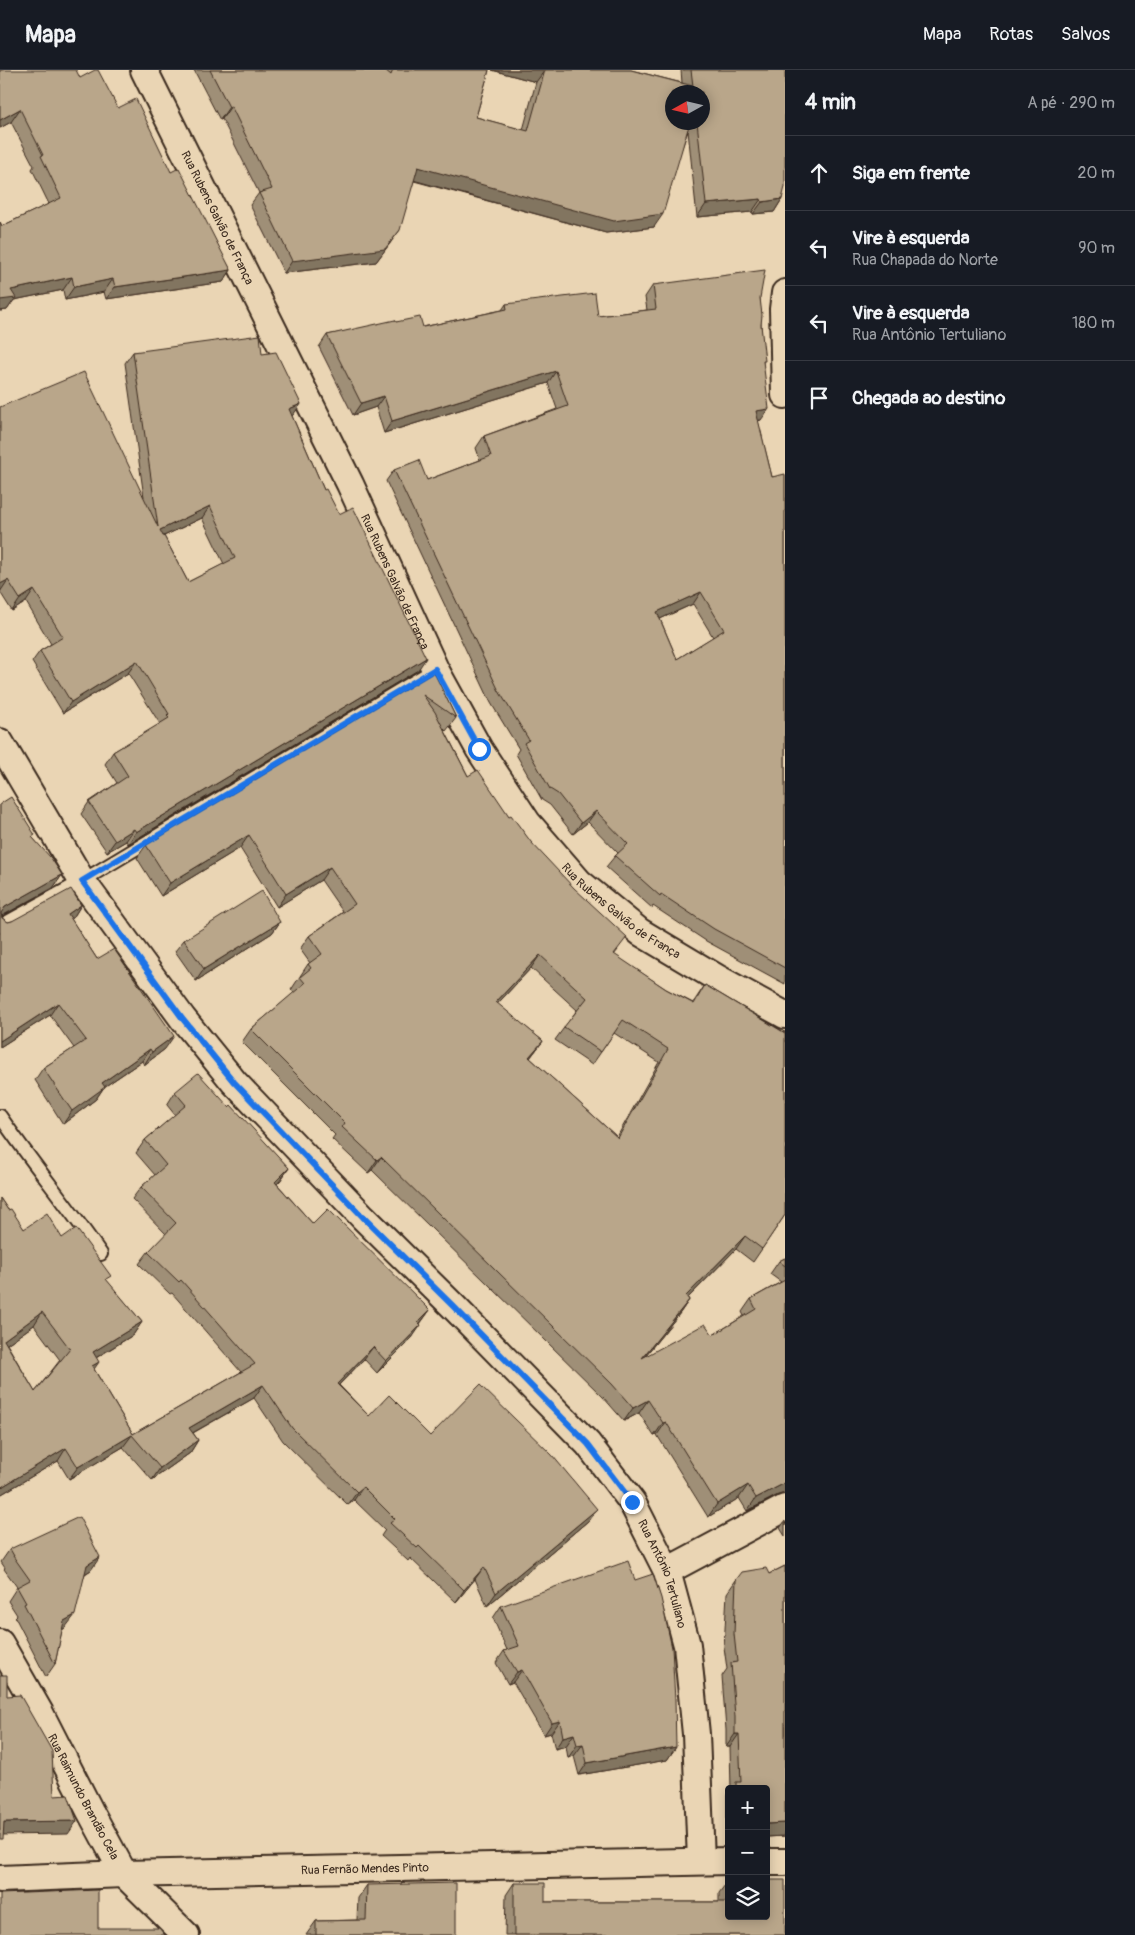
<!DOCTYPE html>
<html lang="pt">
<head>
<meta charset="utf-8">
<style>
  :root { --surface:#171b24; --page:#242831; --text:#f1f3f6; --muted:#9ea1a6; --line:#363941 }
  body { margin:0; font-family:Pangolin,sans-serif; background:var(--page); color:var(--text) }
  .controls { position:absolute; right:15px; bottom:15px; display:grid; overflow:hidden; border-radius:5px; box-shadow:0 2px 12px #0003 }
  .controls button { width:45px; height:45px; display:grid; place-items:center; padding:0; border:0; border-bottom:1px solid var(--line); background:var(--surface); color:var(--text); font:25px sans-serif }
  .compass { position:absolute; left:665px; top:15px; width:45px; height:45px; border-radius:50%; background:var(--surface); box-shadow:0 2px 12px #0003; rotate:262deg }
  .stop { position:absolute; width:15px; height:15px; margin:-11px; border:4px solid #1a73e8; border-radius:50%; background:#fff }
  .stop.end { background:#1a73e8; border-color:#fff; box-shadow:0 1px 5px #0008 }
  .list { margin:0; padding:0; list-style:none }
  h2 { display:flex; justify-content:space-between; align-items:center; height:65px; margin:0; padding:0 20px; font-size:21px }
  h2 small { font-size:16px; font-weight:400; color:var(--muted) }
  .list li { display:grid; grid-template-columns:32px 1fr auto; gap:15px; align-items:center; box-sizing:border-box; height:75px; padding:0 20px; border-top:1px solid var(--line) }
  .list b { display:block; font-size:19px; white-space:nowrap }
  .list p { margin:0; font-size:16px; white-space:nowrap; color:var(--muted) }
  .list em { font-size:16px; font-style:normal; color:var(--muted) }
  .icon { flex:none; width:28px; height:28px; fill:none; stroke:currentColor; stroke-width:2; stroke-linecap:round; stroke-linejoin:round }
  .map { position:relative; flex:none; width:785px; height:1865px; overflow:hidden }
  header { display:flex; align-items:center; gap:30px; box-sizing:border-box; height:70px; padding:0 25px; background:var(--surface); border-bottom:1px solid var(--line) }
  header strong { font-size:24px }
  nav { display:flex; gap:28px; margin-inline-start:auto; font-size:18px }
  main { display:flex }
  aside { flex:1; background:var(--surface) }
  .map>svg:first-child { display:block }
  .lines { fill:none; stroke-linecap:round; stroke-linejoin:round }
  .lane-casing { stroke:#3b2a1e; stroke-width:16 }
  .street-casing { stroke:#3b2a1e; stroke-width:30 }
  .lane { stroke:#ead5b4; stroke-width:12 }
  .street { stroke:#ead5b4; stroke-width:26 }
  .wall { fill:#9f8f77; stroke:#3b2a1e; fill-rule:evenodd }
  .shaded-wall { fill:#827461; stroke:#3b2a1e }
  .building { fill:#b9a68a; stroke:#3b2a1e; fill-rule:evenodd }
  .route { stroke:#1a73e8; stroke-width:6 }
  .labels { text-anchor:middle; stroke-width:5; stroke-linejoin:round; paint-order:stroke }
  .street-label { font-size:12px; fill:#3b2a1e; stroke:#ead5b4 }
</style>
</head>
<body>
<header>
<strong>Mapa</strong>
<nav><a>Mapa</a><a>Rotas</a><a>Salvos</a></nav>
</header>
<main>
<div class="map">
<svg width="785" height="1865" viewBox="0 0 785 1865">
  <rect width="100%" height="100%" fill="#ead5b4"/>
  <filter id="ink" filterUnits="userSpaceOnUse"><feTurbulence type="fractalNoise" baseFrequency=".02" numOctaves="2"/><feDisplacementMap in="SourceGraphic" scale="10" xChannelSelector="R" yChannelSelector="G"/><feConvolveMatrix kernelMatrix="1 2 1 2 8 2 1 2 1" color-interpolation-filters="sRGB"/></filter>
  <g filter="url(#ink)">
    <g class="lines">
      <g class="lane-casing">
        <path id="lane" d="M0,856l82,-45 353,-212
          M0,1046c32,47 69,91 101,138"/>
      </g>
      <g class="street-casing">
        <g id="street">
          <path id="s1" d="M144,0l206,414 85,185 44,80 48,73 52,60 61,50 77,46 68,37"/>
          <path d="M785,223l-2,16 2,86"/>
          <path id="s2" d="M0,672l82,139 101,138 51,63 129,135 90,89 135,138 44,58 35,69 20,74 9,89 5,127"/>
          <path d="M667,1501l118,-63"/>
          <path id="s3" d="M0,1573l40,70 50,98 34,63 62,61"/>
          <path d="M766,1792h19"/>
          <path id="s4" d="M0,1809l124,-5 605,-13"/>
        </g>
      </g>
      <use href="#lane" class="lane"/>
      <use href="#street" class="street"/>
    </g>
    <path class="wall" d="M0,0l80,8 38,30 53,64 60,98 -8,12 -117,17 -2,-7 -39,8 -2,-10 -49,10 -7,10 -7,1v-89l2,4 47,-22 -17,-35 2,-3 -23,-44 -11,6z
      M194,0h191l2,1v-1h102l-13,47 47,13 13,-48 -44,-12h139l51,13 -1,-13h104l-3,129 -8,13 -21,2 -1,-2 -55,5 -9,-86 -34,96 -48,6 -192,-52 -23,61 -15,20 -92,11 -34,-68 9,-12 -37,-74 -2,1zM702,22v30h-30z
      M653,215l107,13 1,27 2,38 -2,57 -3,1 14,56 13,-2v509l-79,-43 -53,-35 -1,2 -46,-41 9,-11 3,-3 -30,-31 -15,12 -23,-29 -8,-5 -26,-46 3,-5 -28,-46 -105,-222 8,-11 33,10 53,-20 -4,-12 8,-12 73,-27 -9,-26 -164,50 -8,-26 -23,8 -34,-68 8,-12 69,-13 27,5 79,-17 4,-6 92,12 49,-6 -2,-13zM693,534l20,33 -36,22 -17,-40z
      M133,282l129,2 39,50 -9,12 32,74 94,180 -290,174 -2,-3 -19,11 -26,-38 8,-12 28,-19 -12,-19 8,-12 47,-28 -32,-51 -65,40 -31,-51 8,-11 11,-7 -25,-42 -14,9 -12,-19v-185l144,90 -19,-134zM202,448l22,46 -36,18 -24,-46z
      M434,602l22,46 -10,13 -2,-2 24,47 41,40 109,134 -4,5 52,34 27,14 12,-18 79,47 1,-1v184l-32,47 -17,-13 -48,49 1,2 -9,13 -36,44 69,-22 31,-19 -2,-4 9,-13 30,-17 -11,-8 9,-13 6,-3v235l-7,2 -31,16 -8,-13 -31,19 -51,-82 -3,1 -15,-23 -15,8 -21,-24 -231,-227 -4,3 -36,-34 3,-4 -93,-93 9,-13 43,-36 -3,-3 17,-26 2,-1 -10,-14 9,-13 34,-24 -22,-32 -44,27 -37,-59 -79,48 -24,-38 9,-13zM531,898l46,42 -22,30 37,25 22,-32 45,29 -42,75 -87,-79 13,-17 -46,-37z
      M0,734l33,34 29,37 -9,13 -52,28 1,2 6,4 73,-17 -8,13 -2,1 26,40 68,90 -21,16 -2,-4 -38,26 -8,12 -33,25 -28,-44 8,-12 31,-20 -24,-33 -50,32z
      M280,852l-8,11 -76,48 -21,-30 9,-11z
      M175,1022l54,15 60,61 -9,13 -3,3 36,40 117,86 -10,14 -8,14 -35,35 -13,-14 -25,26 30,31 61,20 158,85 -101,85 -12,-27 -19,23 -46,-44 -2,3 -27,-25 4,-6 -31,-30 -6,5 -65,-64 -29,-43 -61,35 5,7 -8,13 -38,27 -29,-33 -54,32 -11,-18 -58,34v-297l8,12 16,19 38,9 45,43 35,41 -9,13 -37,23 -2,11 39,65 108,-62 -69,-79 -2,1 -31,-30 9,-12 18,-18 -34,-35 9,-12 14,-12 -19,-22 9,-13 30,-25 -8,-10zM34,1255l26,35 -25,32 -28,-48z
      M785,1451v15l-5,-8z
      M10,1479l81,21 -6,4 -20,54 -3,2 -7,34 -9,13 -31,-60 2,-2 -9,-14 9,-14 -13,-18 1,-1 -4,-6z
      M785,1496v270l-19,1v-48h-35l-1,-42h-4v-17l-4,-54 5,-7 -3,-22 3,-54 9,-13 33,-6z
      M501,1536l175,141 -9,13 -88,15 -5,-19 -6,2 -2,-12 -11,3 -4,-16 -7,2 -31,-53 -5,2 -12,-21 8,-12 3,-1 -14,-32z
      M729,1722v35l-2,-2v-30z
      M728,1811l57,54h-280l1,-40 8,-12 31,19h174v-9z
      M367,1815l89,50h-150l10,-14 41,-1 1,-22z"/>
    <path class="shaded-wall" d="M492,0h53l-9,12z
      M231,36l-9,13 -2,1 9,-13z
      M20,39l-9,13 -11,6v-8z
      M418,97l245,47 -9,13 -48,6 -197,-54z
      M761,129l-9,13 -55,5 9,-13z
      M782,129l-8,13 -21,2 9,-12z
      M400,160l-24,32 -92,11 8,-12z
      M231,200l-8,12 -117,17 9,-12z
      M72,207l-9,13 -49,10 -7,10 -7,1v-11l11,-10z
      M113,209l-9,13 -39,8 9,-13z
      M556,301l-8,12 -164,50 8,-12z
      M384,326l-8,11 -23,8 8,-12z
      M301,334l-8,11 -12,6 8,-12z
      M769,339l-8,11 -14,2 9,-11z
      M210,436l-8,12 -51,24 9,-12z
      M8,510l-8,12v-8z
      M34,520l-8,12 -14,9 8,-12z
      M701,522l-8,12 -44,20 8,-12z
      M426,588l-8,12 -290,174 8,-12z
      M137,591l-9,12 -65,40 8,-11z
      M596,741l-8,11 -15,12 8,-11z
      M134,759l-8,12 -19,11 8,-11z
      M249,765l-9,13 -79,48 9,-13z
      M330,797l-9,13 -44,27 9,-13z
      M62,805l-9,13 -53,29v-4l5,-6z
      M81,835l-8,13 -14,8 9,-12z
      M280,852l-8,11 -76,48 8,-12z
      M540,885l-9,13 -44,47 9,-13z
      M58,933l-8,12 -50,32v-6z
      M174,966l-9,13 -21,16 8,-13z
      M543,971l-10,13 -13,16 9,-13z
      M150,979l-8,12 -38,26 -8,12 -33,25 9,-13 30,-28z
      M381,1087l-9,13 -4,3 9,-13z
      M289,1098l-9,13 -14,13 9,-12z
      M745,1166l-9,13 -59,60 9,-13z
      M689,1230l-9,13 -47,58 9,-13z
      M430,1240l-9,12 -12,13 9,-13z
      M42,1242l-8,13 -34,24 4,-9z
      M142,1252l-9,13 -49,30 9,-13z
      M421,1255l-9,13 -35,35 9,-12z
      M373,1277l-9,12 -36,37 9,-12z
      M99,1292l-9,13 2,-9z
      M263,1315l-9,13 -74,42 9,-12z
      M648,1330l-9,13 -15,8 9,-13z
      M666,1352l-9,13 -3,1 9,-13z
      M132,1365l-9,12 -54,32 9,-12z
      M198,1370l-8,13 -38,27 8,-12z
      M66,1378l-8,13 -58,34v-7z
      M785,1413v10l-7,2 -31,16 9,-13z
      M748,1415l-9,13 -31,19 9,-13z
      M363,1417l-9,13 -6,5 9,-13z
      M597,1439l-9,12 -101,85 9,-13z
      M100,1487l-9,13 -13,8 9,-13z
      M484,1497l-9,12 -19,23 8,-12z
      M75,1545l-10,13 -10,6 9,-13z
      M522,1600l-9,12 -5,2 9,-12z
      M560,1651l-9,12 -7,2 8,-12z
      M574,1664l-8,12 -11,3 8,-12z
      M735,1664h4l-9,13h-4z
      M583,1674l-9,12 -6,2 9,-13z
      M676,1677l-9,13 -88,15 8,-12z
      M77,1751l-9,13 -68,1 4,-13z
      M785,1753v13l-19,1v-13z"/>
    <path class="building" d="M0,0h76l4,8 15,-8h3l20,38 18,-9 35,73 8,-4 52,102 -116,17 -2,-8 -39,8 -2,-10 -61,13 5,8 -16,2v-78l2,4 59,-28 -20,-42 2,-1 -23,-46 -20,11z
      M210,0h175l6,5 2,-5h96l-13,47 52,14 17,-61h86l62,16 -2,-16h94v117l-3,12 -20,3 -1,-3 -55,5 -9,-82h5v-30h-30v30h18l-27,92 -49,7 -196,-54 -18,63 -15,19 -93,12 -33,-68 13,-4 -41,-83 -2,1z
      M765,200l-5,28 2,17 -1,10 4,36h-2l6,48 -13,2 16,66 13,-3v494l-71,-39 -53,-35 -1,2 -45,-40 13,-12 -32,-33 -15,12 -23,-29 -8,-5 -26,-46 5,-3 -30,-49 -105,-221 25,-10 8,20 64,-24 -7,-20 84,-30 -12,-35 -164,50 -8,-25 -23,7 -34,-68 68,-15 1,2 24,-5 3,10 84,-18 -1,-5 89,-11 3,23 58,-7 -3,-24zM701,522l23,38 -47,29 -20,-47z
      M260,265l2,19 14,-2 25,52 -12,5 35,81 2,-1 13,25 14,-7 73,151 -290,174 -2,-3 -19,12 -26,-39 39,-26 -15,-24 56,-34 -2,-2 2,-2 -32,-53 -66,41 -31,-51 23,-14 -29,-47 -14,9 -12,-19 -8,4v-177l84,-35 74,155 -25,-175zM210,436l25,52 -47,24 -24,-46h-1l-3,-6z
      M434,602l22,46 -33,-23 12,17 33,64 10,-6 31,46 2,-1 20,27 43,46 53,49 -13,17 52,35 28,15 11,-19 80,48v182l-23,34 -17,-13 -59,60 3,4 -47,58 63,-34 8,11 43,-26 -5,-10 34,-19v203l-29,15 -8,-13 -31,19 -51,-82 -3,1 -15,-23 -15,8 -21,-24 -231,-227 -4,3 -35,-33 3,-4 -94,-94 54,-46 -5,-6 11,-9 -3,-4 14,-10 -13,-18 46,-32 -25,-37 -44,27 -37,-59 -79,48 -24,-38zM540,885l47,43 -23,29 37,25 22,-32 45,29 -50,89 -89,-81 14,-16 -47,-39z
      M11,727l24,38 -3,2 19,21 11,17 -57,32 -4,6 1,5 6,4 4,-1 59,-32 10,16 -13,9 29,45 17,-10 60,87 -22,16 -2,-3 -48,34 3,4 -33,24 -29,-43 43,-28 -28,-37 -58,38v-237z
      M262,821l18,31 -76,47 -20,-29z
      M198,1003l31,34 2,-2 58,63 -14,14 38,42 15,-15 102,101 -12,12 3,3 -35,36 -13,-14 -36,37 32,32 20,-21 41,41 50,-51 72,70 45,54 -101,84 -12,-26 -20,23 -45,-44 -2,2 -27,-25 5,-4 -32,-32 -6,5 -65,-64 -29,-43 -74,43 9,12 -38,28 -28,-33 -54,32 -12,-19 -66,40v-290l8,12 3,-1 13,20 23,-16 15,25 14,-10 35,48 -5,3 36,43 -49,30 6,10 -7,4 41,68 122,-70 -74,-84 -2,2 -31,-30 28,-29 -35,-36 25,-22 -21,-25 41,-35 -11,-13zM42,1242l28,37 -35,43 -31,-52z
      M785,1188v8l-6,-5z
      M79,1447l21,40 -13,8 -12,50 -11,6 -9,43 -31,-60 2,-1 -9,-16 13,-7 -17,-24h1l-4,-7z
      M628,1491l7,19 18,-6 8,24 11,50 3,52 1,47 -89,16 -4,-19 -6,1 -3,-11 -11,3 -3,-16 -8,2 -30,-53 -5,2 -13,-21 15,-5 -18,-40z
      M785,1496v257l-19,1v-35h-30v-7h5l-2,-48h-4v-17l-4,-54 6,-1 -3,-28 2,-54 6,-8 24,-4 3,6z
      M0,1605h7v21l13,-1 32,56 2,45 14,-1 9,26 -73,1 -1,17h-3z
      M766,1810h19v55h-271v-52h31v19h183v-21h1v35h37z
      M456,1813v52h-140v-14l50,-1 1,-35z
      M98,1820v38h61l6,7h-165v-41z"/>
  </g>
  <g class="lines" filter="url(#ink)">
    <path class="route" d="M479,679l-44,-80 -353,212 101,138 51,63 129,135 90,89 135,138 44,58"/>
  </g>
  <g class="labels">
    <g class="street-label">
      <text dy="4" stroke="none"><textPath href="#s1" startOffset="165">Rua Rubens Galvão de França</textPath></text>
      <text dy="4" stroke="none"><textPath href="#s1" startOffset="570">Rua Rubens Galvão de França</textPath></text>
      <text dy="4" stroke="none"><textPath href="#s1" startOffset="975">Rua Rubens Galvão de França</textPath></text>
      <text dy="4" stroke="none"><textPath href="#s2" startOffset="1071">Rua Antônio Tertuliano</textPath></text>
      <text dy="4" stroke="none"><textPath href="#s3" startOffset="175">Rua Raimundo Brandão Cela</textPath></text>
      <text dy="4" stroke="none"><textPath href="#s4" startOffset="365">Rua Fernão Mendes Pinto</textPath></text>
    </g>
  </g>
</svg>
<div class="controls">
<button>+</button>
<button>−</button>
<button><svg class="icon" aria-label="layers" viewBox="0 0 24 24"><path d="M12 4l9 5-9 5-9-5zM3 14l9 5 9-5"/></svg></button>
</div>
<svg class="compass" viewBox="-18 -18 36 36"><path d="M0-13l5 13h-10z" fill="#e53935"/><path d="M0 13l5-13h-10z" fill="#9ea1a6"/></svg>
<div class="stop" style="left:479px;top:679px"></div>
<div class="stop end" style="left:632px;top:1432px"></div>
</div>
<aside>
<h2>4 min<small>A pé · 290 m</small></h2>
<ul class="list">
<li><svg class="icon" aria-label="ahead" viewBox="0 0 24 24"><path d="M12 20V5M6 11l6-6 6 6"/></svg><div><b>Siga em frente</b></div><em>20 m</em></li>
<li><svg class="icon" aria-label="left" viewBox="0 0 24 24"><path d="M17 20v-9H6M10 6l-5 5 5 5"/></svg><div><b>Vire à esquerda</b><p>Rua Chapada do Norte</p></div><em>90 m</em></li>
<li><svg class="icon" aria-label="left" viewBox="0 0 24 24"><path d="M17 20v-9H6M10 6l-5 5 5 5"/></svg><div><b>Vire à esquerda</b><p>Rua Antônio Tertuliano</p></div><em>180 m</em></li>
<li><svg class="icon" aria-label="arrive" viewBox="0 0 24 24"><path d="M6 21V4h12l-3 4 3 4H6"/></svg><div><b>Chegada ao destino</b></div></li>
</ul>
</aside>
</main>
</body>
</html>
